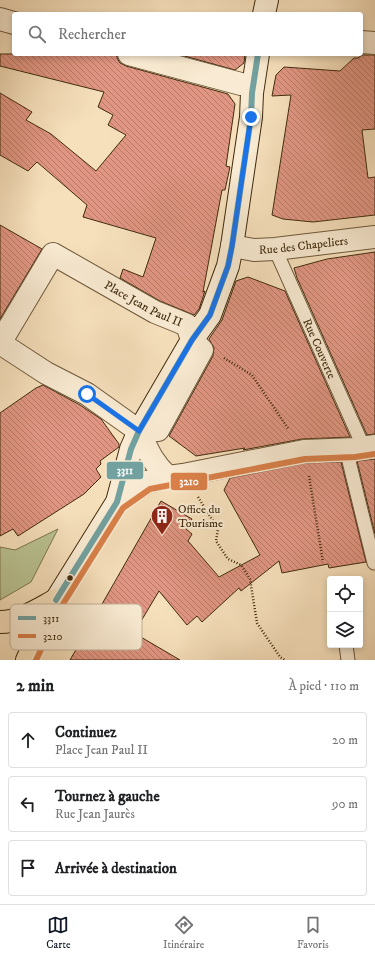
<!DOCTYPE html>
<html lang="fr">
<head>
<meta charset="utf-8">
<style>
  :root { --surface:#fff; --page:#f6f6f6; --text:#202124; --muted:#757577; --line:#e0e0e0; --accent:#111827 }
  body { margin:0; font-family:"IM FELL DW Pica",serif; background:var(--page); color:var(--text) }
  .controls { position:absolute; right:12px; bottom:12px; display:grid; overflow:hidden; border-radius:4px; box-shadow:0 2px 6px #0003 }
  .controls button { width:36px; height:36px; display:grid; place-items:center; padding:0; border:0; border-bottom:1px solid var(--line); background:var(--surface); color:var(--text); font:20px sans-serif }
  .stop { position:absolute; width:12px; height:12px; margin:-9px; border:3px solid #1a73e8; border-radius:50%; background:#fff }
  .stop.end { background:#1a73e8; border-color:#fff; box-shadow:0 1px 4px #0008 }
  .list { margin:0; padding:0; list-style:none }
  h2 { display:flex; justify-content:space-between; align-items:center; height:52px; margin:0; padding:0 16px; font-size:17px }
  h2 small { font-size:13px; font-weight:400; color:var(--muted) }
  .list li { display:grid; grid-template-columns:26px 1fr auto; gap:12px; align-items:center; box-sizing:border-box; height:56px; margin:0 8px 8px; padding:0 8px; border:1px solid var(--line); border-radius:4px }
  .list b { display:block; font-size:15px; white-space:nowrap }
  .list p { margin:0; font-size:13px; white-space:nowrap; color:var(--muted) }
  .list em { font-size:13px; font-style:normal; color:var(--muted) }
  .icon { flex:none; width:22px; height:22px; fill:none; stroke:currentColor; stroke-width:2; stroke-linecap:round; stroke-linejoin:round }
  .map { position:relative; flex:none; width:375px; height:660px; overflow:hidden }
  .search { position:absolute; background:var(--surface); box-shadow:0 2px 6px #0003; left:12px; right:12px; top:12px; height:44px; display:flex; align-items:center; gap:10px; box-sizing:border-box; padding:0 14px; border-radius:4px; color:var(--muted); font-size:15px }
  .sheet { height:244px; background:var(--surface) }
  nav { display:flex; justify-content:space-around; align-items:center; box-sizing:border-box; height:56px; border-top:1px solid var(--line); background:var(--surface); font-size:11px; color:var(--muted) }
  nav a { display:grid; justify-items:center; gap:2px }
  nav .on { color:var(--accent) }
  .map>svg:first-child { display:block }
  .grass { fill:#bac393; stroke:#7e7750 }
  .building { fill:url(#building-back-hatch); stroke:#412b0e }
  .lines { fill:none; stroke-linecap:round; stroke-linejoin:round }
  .lane-casing { stroke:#6e583a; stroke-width:15 }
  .street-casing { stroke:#6e583a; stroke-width:24 }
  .secondary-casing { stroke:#412b0e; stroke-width:24 }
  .primary-casing { stroke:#412b0e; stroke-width:24 }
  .path { stroke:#412b0e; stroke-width:2.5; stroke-dasharray:1 2; stroke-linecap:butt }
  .lane { stroke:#f9ebd3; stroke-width:13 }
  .street { stroke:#f9ebd3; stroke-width:22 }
  .secondary { stroke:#f9ebd3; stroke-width:22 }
  .primary { stroke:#f6e0bc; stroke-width:22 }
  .bus-1-casing { stroke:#f9ebd3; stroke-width:9 }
  .bus-2-casing { stroke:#f9ebd3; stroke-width:9 }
  .bus-1 { stroke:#72a1a0; stroke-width:6 }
  .bus-2 { stroke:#da8049; stroke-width:6 }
  .route { stroke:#1a73e8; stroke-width:5 }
  .bus-dot { fill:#412b0e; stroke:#f9ebd3; stroke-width:1.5 }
  .labels { text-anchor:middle; stroke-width:4; stroke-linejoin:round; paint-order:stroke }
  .street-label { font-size:12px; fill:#412b0e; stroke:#f9ebd3 }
  .poi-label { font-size:12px; fill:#412b0e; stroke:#f9ebd3; text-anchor:start }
  .key { fill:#f9ebd3; stroke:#c2b198; stroke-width:1 }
  .key-label { font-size:11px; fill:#412b0e }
  .line-badge { stroke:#f9ebd3; stroke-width:1.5 }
  .badge-label { font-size:11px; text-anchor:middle; font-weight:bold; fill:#fff }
</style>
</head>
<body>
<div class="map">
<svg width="375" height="660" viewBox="0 0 375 660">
  <defs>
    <pattern id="building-back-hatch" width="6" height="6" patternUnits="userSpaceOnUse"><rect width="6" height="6" fill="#e19683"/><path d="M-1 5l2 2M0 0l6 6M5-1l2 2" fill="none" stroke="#b87b6a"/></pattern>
  </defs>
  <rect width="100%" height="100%" fill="#f6e0bc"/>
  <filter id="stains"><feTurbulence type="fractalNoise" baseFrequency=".005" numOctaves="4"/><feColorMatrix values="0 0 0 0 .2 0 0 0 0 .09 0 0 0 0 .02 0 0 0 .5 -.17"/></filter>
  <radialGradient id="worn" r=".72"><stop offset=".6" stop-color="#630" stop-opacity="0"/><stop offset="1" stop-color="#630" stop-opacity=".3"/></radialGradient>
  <path class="grass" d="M58,529l-27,53 -31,18v-53l15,3z"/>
  <path class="building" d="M0,54h117v4l3,5 6,3 102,28 7,10 -9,62 4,1 -5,23h-3l-19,102 2,-1 -6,18 -5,6 -34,-14 -40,-23 3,-9 20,8 13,-39 -73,-21 4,-12 -50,-43 -9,9 -28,-16v-62l32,19 -6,8 25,14 45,37 30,-36 -18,-10 5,-10 -15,-8 6,-15 -104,-26z
    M177,54h68l-1,9 -9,7z
    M362,55h13v74l-13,1 6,48 7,-1v38l-62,7 -30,-3 -11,-4 19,-120 -19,1 4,-21 8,-8 56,4 14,-13h4z
    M0,225l42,24 -42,70z
    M375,252v182l-8,1 -70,-157 -3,-10 33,-9z
    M248,277l37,14 65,146 -48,2 -59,11 2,-2 -49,8 -27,-20 44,-80 1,-8 -5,-9 13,-19 14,-39z
    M43,385l37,20 21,14 18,25v3l-19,14 1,3 -5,5 5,8 -17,17 -66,42 -5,-7 -13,7v-123l36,-25z
    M375,459v75l-18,-73z
    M341,462l25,100 -37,6 -1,-4 -46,9 -3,-12 -38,30 -2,-3 -37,34 -5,-6 -10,9 -28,-34 -25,42 46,27h-110l91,-159 31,18 -6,10 6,5 -4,7 31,36 41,-22 -36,-65 6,-12 75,-15z"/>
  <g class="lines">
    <g class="lane-casing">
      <g id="lane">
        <path id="s1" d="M275,249l89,199"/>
        <path d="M346,449l28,114"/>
        <path d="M346,645l2,15"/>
      </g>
    </g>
    <g class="street-casing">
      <g id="street">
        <path d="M0,19l14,4"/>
        <path d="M361,42l14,1"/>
        <path d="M129,54l112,30 12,1"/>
        <path id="s2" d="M232,246l22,4 21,-1 100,-12"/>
        <path id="s3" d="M0,343l53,-89 102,58 32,13 5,15 10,10 -44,80 -19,1 -52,-37 -41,-21 -46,-30"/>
        <path d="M139,431c9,20 13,31 29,46"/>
        <path d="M117,502l30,-20 21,-5 15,-2 121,-24 51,-2 20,-3"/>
      </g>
    </g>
    <g class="secondary-casing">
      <path id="secondary" d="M264,14l3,-14
        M56,600l61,-98 14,-53 8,-18 53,-91 18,-25 18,-49 4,-20 19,-129 1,-24 6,-39"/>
    </g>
    <g class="primary-casing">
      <path id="primary" d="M0,622c20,0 39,-13 56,-22
        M27,660l29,-60"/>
    </g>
    <path class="path" d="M224,358l28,17 37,55
      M309,476l14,86
      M198,497l20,32 -2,12 12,18 13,6 9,14 7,44 23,34 5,3"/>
    <use href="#lane" class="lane"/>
    <use href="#street" class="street"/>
    <use href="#secondary" class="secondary"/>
    <use href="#primary" class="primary"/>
    <g class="bus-1-casing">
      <path id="bus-1" d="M56,600l61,-98 14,-53 8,-18 53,-91 18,-25 18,-49 4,-20 19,-129 1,-24 6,-39"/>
    </g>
    <g class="bus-2-casing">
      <path id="bus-2" d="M36,660l27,-56 60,-96 27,-19 155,-30 50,-2 20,-3"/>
    </g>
    <use href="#bus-1" class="bus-1"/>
    <use href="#bus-2" class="bus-2"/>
  </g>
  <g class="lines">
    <path class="route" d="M87,394l52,37 53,-91 18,-25 18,-49 4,-20 19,-129"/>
  </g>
  <defs>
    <g id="building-pin" transform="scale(1.15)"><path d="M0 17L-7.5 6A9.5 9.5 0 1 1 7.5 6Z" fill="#8f2418" stroke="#f9ebd3"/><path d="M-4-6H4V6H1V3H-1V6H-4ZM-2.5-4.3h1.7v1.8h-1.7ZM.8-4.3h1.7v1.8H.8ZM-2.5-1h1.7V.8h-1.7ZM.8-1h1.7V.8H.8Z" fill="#fff"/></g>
  </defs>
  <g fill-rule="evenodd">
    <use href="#building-pin" x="162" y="516"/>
  </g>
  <circle class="bus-dot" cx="70" cy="578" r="3.5"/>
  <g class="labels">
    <g class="street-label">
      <text dy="4" stroke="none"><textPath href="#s2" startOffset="72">Rue des Chapeliers</textPath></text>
      <text dy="4" stroke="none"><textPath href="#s3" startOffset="207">Place Jean Paul II</textPath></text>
      <text dy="4" stroke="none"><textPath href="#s1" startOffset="109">Rue Couverte</textPath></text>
    </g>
    <g class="poi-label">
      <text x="178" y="513">Office du<tspan x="178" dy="14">Tourisme</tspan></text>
    </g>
  </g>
  <rect x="10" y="604" width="132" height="46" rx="6" class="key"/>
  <rect x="18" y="616" width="18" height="4" fill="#72a1a0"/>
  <rect x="18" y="634" width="18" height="4" fill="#da8049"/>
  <g class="key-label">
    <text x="43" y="622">3311</text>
    <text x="43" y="640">3210</text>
  </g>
  <g class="line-badge">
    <rect x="106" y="461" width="38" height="19" rx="4" fill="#72a1a0"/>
    <rect x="170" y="472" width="38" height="19" rx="4" fill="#da8049"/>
  </g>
  <g class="badge-label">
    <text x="125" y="474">3311</text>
    <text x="189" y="485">3210</text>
  </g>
  <rect width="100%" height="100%" filter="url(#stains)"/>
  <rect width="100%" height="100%" fill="url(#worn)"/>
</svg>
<div class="controls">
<button><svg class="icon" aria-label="locate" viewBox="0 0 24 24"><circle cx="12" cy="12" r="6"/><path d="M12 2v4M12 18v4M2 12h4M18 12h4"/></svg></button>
<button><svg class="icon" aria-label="layers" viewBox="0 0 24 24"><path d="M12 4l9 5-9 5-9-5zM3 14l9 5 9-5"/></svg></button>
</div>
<div class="stop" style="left:87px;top:394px"></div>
<div class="stop end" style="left:251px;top:117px"></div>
<div class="search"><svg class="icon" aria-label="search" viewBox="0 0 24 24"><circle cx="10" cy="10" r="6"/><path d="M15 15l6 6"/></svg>Rechercher</div>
</div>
<section class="sheet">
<h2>2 min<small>À pied · 110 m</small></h2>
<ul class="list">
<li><svg class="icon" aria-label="ahead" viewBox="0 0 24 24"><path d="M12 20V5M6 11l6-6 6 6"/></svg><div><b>Continuez</b><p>Place Jean Paul II</p></div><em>20 m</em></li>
<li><svg class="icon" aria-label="left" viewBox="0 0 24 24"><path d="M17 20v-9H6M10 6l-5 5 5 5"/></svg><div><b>Tournez à gauche</b><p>Rue Jean Jaurès</p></div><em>90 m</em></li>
<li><svg class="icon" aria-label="arrive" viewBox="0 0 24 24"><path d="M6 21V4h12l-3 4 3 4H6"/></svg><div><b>Arrivée à destination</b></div></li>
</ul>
</section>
<nav>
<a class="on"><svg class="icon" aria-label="map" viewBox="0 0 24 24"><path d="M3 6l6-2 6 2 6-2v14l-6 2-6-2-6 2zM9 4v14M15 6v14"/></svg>Carte</a>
<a><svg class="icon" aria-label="directions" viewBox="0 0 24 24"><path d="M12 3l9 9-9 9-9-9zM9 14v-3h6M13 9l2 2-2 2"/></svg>Itinéraire</a>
<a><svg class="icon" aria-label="saved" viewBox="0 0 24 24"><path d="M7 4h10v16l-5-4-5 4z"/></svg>Favoris</a>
</nav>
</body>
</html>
